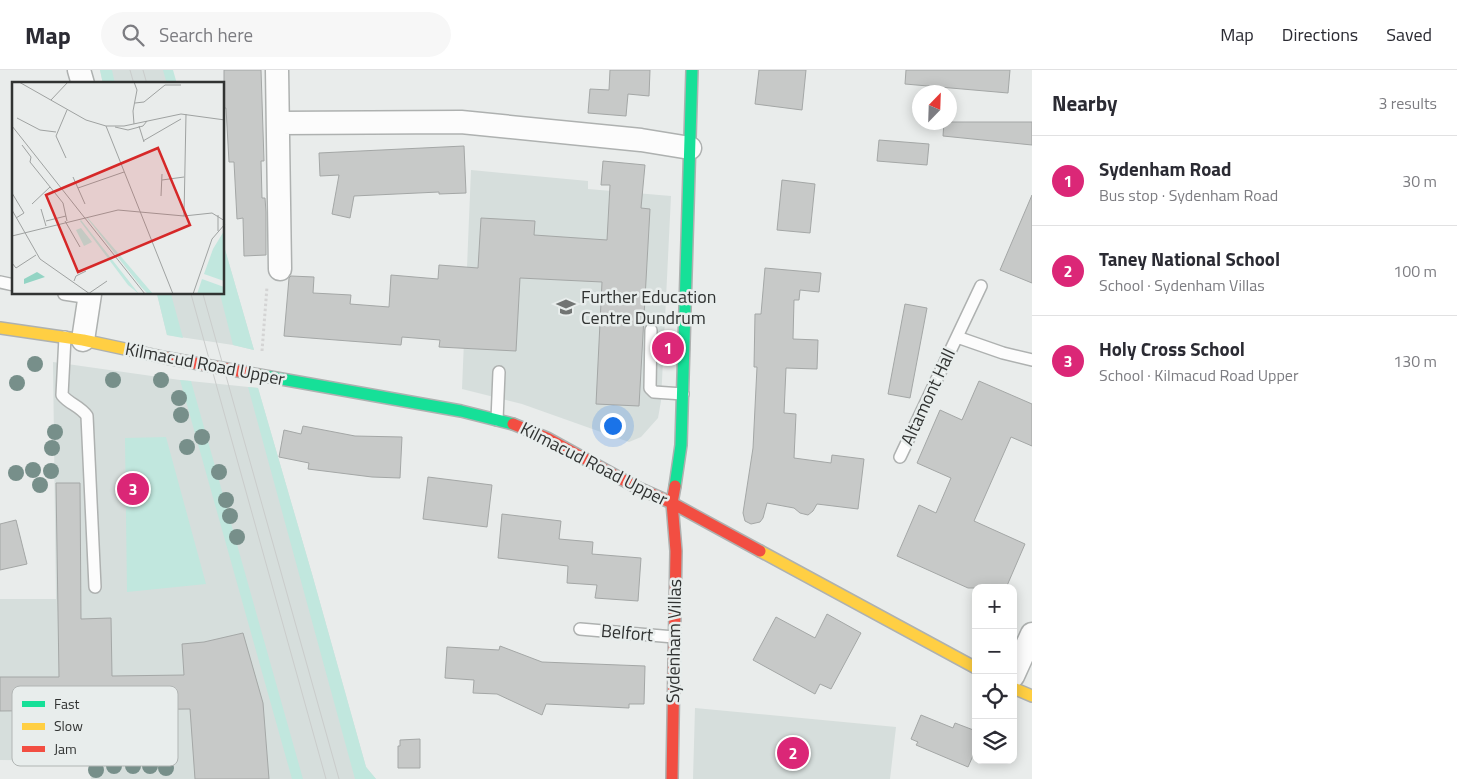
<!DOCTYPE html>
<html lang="en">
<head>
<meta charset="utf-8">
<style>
  :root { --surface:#fff; --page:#f7f7f7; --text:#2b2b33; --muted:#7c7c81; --line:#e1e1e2; --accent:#db2777 }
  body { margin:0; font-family:"Titillium Web",sans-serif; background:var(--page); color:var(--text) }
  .controls { position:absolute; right:15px; bottom:15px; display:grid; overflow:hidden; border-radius:10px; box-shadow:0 2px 12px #0003 }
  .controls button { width:45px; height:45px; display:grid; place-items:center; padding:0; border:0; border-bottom:1px solid var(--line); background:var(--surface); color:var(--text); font:25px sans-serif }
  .compass { position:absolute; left:912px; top:15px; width:45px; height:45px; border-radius:50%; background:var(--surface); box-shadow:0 2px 12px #0003; rotate:23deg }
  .you { position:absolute; left:612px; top:355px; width:18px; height:18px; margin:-12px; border:4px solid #fff; border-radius:50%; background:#1a73e8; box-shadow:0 0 0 8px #1a73e833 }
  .badge { display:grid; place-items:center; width:32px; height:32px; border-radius:50%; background:var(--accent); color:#fff; font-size:16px; font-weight:700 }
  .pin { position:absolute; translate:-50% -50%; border:2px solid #fff; box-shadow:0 1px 5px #0006 }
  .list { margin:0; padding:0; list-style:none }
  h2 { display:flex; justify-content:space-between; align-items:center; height:65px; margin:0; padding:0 20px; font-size:21px }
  h2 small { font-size:16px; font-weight:400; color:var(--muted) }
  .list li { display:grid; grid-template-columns:32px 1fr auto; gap:15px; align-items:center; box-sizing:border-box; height:90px; padding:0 20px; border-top:1px solid var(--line) }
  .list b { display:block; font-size:19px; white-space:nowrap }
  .list p { margin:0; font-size:16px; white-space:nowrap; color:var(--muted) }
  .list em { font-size:16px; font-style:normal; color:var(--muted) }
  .icon { flex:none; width:28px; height:28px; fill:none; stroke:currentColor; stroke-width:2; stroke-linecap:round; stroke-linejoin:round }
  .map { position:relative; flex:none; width:1032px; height:709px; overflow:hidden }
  header { display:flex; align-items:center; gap:30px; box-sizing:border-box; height:70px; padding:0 25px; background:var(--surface); border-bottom:1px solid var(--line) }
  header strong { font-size:24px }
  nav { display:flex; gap:28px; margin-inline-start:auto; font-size:18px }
  .search { width:350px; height:45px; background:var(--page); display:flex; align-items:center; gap:12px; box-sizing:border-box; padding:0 18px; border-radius:28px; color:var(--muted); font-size:19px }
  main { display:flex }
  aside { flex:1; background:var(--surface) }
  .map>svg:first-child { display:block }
  .built { fill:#d6dedc }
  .green { fill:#c1e7de }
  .building { fill:#c7c9c8; stroke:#a4a7a6 }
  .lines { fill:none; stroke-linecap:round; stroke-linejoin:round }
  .lane-casing { stroke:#aeb1b0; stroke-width:14 }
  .street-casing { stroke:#aeb1b0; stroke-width:25 }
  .fast-casing { stroke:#aeb1b0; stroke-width:14 }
  .slow-casing { stroke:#aeb1b0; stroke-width:14 }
  .jam-casing { stroke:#aeb1b0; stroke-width:14 }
  .path { stroke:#d4d4d4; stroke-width:3; stroke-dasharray:2.5 2.5; stroke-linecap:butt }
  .lane { stroke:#fcfcfc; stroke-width:11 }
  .street { stroke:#fcfcfc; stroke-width:22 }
  .fast { stroke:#16e098; stroke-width:11 }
  .slow { stroke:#ffcf43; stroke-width:11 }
  .jam { stroke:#f24e42; stroke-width:11 }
  .tram { stroke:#cacccb; stroke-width:1 }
  .jam-bridge-casing { stroke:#aeb1b0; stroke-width:14; stroke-linecap:butt }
  .jam-bridge { stroke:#f24e42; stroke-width:11 }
  .tree { fill:#778f8a }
  .labels { text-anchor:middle; stroke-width:5; stroke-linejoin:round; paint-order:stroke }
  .poi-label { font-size:18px; fill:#313332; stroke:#e8edec; text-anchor:start }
  .street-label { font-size:18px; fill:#313332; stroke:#e8edec }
  .inset-road { fill:none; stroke:#9fa2a1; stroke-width:1 }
  .view { fill:#d62828; fill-opacity:0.15; stroke:#d62828; stroke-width:2.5 }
  .inset-edge { fill:none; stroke:#313332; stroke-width:2.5 }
  .key { fill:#e8edec; stroke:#b1b5b4; stroke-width:1 }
  .key-label { font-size:14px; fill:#313332 }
</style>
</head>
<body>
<header>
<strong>Map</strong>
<div class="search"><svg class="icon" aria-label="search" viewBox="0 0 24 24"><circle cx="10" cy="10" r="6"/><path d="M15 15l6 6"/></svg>Search here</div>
<nav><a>Map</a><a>Directions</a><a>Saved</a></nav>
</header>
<main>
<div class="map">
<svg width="1032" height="709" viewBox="0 0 1032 709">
  <rect width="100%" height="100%" fill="#e9eceb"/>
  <path class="built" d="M100,0h72l4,14h-73z
    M471,100l117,11v8l83,7 -10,205 -3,17 -17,19 -12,5 -107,-38 -60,-15z
    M224,176l30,104 -21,-5 -66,-10 -10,-41h67z
    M53,292l127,18 78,8 54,186 54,193 10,12h-285l-2,-18 -89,-1v-161h56z
    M695,638l201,19 -6,52h-197z"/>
  <path class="green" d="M100,0h12l3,14h-12z
    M163,0h10l4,14h-10z
    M224,176l30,104 -21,-5 -13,-51h4z
    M157,224h14l12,44 -16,-3z
    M180,310l11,1 112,398h-11z
    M248,317l10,1 54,186 54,193 10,12h-21z
    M166,367l40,147 -79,8 -2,-154z"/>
  <path class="building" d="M224,0h37l3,91h-3l1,37h3l1,14v43l-22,1 -1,-38 -6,1 -3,-57h-5l-3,-54h-2z
    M610,0h40l-1,26 -21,-2 -2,22 -38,-3 2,-24 19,1z
    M759,0h47l-4,40 -47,-6z
    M906,0h104l-2,23 -103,-9z
    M944,52h88v23l-89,-9z
    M879,70l50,4 -2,21 -50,-4z
    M464,76l2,47 -27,1v-2l-85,4 -4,22 -18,-4 7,-39 -19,1 -1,-23z
    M603,91l42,4 -4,43 9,1 -11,197 -43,-2 6,-122 -82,-4 -4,73 -77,-4 1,-7 -38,-3 -1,8 -117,-9 5,-58 2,-2 23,1 -1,16 38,2 -1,9 39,3 2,-32 47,4 1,-14 39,3 3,-50 54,3 -1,14 73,5 3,-55h-9z
    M782,110l33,4 -5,49 -33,-3z
    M1032,125v88l-32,-13z
    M765,198l56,5 -2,19 -19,-2 -1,10h-5l-1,39 25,1 -1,29 -31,-1 -2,45 12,1 -2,44 37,5 1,-8 32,4 -6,50 -41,-5 -4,7 -5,4 -8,-2 -6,-5 -27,-5 -4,15 -3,4 -9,2 -6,-3 -2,-8 10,-65 4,-81h-3l1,-53h6z
    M905,234l22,4 -17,90 -22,-4z
    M979,311l53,23v42l-21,-9 -37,84 51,23 -19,44h-38l-71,-32 22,-51 17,8 15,-35 -34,-15 23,-53 22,10z
    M303,356l52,10 47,1 -2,41 -28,-1 -64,-8 1,-6 -30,-6 5,-27 17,4z
    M428,407l64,8 -5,42 -64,-8z
    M56,413h24l1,136 30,-1 1,58 72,-1 -2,-31 22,-2 39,-9 20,70 6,76h-74l-5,-70 -190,2v-34h59z
    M502,444l59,7 -2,18 34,3 -1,12 49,4 -3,43 -43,-3 2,-13 -30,-2 1,-17 -70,-8z
    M16,450l11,44 -27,6v-46z
    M827,544l34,19 -30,56 -11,-5 -5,10 -62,-34 23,-43 39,21z
    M500,576l42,16 103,4 -1,38h-15v4l-83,-4 -4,11 -45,-21 -24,-1 1,-13 -29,-2 2,-31 52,3z
    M921,645l32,13 2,-5 21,8v18l-8,18 -52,-22 2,-3 -7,-3z
    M420,669v29h-22v-22h2v-6z"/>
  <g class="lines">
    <g class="lane-casing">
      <path id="lane" d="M0,212l14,3
        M64,224l26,4
        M651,260l-1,58 4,4 29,2
        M65,267l-3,58c7,9 18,11 25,21l8,171
        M957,267l46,16 29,7
        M497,350l2,-48
        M900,387l81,-171
        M580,559l94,8"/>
    </g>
    <g class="street-casing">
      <path id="street" d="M79,0l4,14
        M277,0l3,199
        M279,53l182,-1 180,18 49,8
        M83,270l7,-46
        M1013,606l19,-42"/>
    </g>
    <g class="fast-casing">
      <path id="fast" d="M259,305l202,36 52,13
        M675,416l6,-41 11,-375"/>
    </g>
    <g class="slow-casing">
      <path id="slow" d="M0,258l83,12 84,18
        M760,481l216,117
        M1013,618l19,8"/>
    </g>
    <g class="jam-casing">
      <path id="jam" d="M513,354l34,14 89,49 36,16 88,48
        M672,709l4,-228 -4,-48 3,-17"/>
    </g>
    <path class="path" d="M262,281l5,-64"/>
    <use href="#lane" class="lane"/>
    <use href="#street" class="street"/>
    <use href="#fast" class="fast"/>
    <use href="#slow" class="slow"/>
    <use href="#jam" class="jam"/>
    <path class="tram" d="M130,0l4,14
      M143,0l4,14
      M191,224l135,485
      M203,224l136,485"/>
    <g class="jam-bridge-casing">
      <path id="jam-bridge" d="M167,288l92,17"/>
    </g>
    <use href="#jam-bridge" class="jam-bridge"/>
  </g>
  <g class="tree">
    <circle cx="35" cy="294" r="8"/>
    <circle cx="113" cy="310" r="8"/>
    <circle cx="161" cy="310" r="8"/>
    <circle cx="17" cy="313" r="8"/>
    <circle cx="179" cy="328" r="8"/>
    <circle cx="181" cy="345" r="8"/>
    <circle cx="55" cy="362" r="8"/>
    <circle cx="202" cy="367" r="8"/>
    <circle cx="187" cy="377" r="8"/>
    <circle cx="52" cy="378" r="8"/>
    <circle cx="33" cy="400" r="8"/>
    <circle cx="51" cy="401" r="8"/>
    <circle cx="219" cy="402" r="8"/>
    <circle cx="16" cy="403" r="8"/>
    <circle cx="40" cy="415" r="8"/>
    <circle cx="226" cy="430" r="8"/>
    <circle cx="230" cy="446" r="8"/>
    <circle cx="237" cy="467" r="8"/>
    <circle cx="114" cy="696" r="8"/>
    <circle cx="133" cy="696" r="8"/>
    <circle cx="150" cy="696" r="8"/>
    <circle cx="166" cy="698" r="8"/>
    <circle cx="96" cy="700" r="8"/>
  </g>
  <defs>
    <g id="university-bare" transform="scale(1.5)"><path d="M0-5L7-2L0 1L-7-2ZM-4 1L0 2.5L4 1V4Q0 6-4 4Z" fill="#717473" stroke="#e8edec" stroke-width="2.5" paint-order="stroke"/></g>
  </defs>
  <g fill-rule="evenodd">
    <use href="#university-bare" x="566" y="237"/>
  </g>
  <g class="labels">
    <g class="poi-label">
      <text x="581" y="233">Further Education<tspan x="581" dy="21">Centre Dundrum</tspan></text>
    </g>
    <g class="street-label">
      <text transform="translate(205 294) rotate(11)" y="6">Kilmacud Road Upper</text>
      <text transform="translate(928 327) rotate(-65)" y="6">Altamont Hall</text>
      <text transform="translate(594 394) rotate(27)" y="6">Kilmacud Road Upper</text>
      <text transform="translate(627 563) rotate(5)" y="6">Belfort</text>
      <text transform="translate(674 571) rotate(-89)" y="6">Sydenham Villas</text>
    </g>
  </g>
  <g transform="translate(12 12)">
    <rect width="212" height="212" fill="#e9eceb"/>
    <path d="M75,136h1l65,76h-5l-6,-6zM68,139l1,-1 58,74 -11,-9zM69,146l11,14 -8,4 -8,-16zM212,149v50l-20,-7 9,-25zM190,197l22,8v7h-27z" fill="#c1e7de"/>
    <path d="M25,190l8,5 -21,7v-5z" fill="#93d4c4"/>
    <path class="inset-road" d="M7,0l67,38 20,6h18l57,-12 44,6M122,0l3,8 -4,21 1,13M39,18l17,-18M123,21l9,-1 21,-17h16M5,36l23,12 16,2M0,44l133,168M94,44l67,168M127,44l5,16M103,45l13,3 15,-4 4,-5M131,59l38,-22M10,63l9,12 -1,5 33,41 4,18M54,76l-10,-22 11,-26M61,95l12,27M150,98l22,-3M66,106l46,-16M0,111l12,20 -8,5M149,114l1,-22M20,122l18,-17M29,127l5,17M0,128l28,49 50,35M172,134l2,-102M34,139l20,-5M53,139l15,26M206,149v-16M0,154l106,-26 66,6 28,-3 13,8M0,181l4,5 20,-13M62,199l2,-5 10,-5M76,212l19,-13M181,212l19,-55 13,-15"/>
    <path class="view" d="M146,66l32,77 -112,47 -32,-77z"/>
    <rect width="212" height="212" class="inset-edge"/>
  </g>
  <rect x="12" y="616" width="166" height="80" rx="8" class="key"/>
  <rect x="22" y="631" width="23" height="6" fill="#16e098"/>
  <rect x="22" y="653" width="23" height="7" fill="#ffcf43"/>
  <rect x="22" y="676" width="23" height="6" fill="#f24e42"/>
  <g class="key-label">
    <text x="54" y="639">Fast</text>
    <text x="54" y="661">Slow</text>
    <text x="54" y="684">Jam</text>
  </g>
</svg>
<div class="controls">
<button>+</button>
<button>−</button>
<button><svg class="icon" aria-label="locate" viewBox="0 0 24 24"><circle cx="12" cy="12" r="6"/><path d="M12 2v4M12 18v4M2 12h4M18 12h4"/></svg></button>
<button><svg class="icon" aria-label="layers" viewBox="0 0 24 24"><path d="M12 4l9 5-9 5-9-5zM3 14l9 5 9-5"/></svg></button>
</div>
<svg class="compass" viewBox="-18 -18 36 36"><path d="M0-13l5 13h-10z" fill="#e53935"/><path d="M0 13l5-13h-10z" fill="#7c7c81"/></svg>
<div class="you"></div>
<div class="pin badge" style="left:668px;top:278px">1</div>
<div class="pin badge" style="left:793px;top:683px">2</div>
<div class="pin badge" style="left:133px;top:419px">3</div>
</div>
<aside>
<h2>Nearby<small>3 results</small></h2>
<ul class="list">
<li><span class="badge">1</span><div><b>Sydenham Road</b><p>Bus stop · Sydenham Road</p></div><em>30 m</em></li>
<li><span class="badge">2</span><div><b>Taney National School</b><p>School · Sydenham Villas</p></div><em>100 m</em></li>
<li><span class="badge">3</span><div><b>Holy Cross School</b><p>School · Kilmacud Road Upper</p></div><em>130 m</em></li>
</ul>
</aside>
</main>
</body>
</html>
